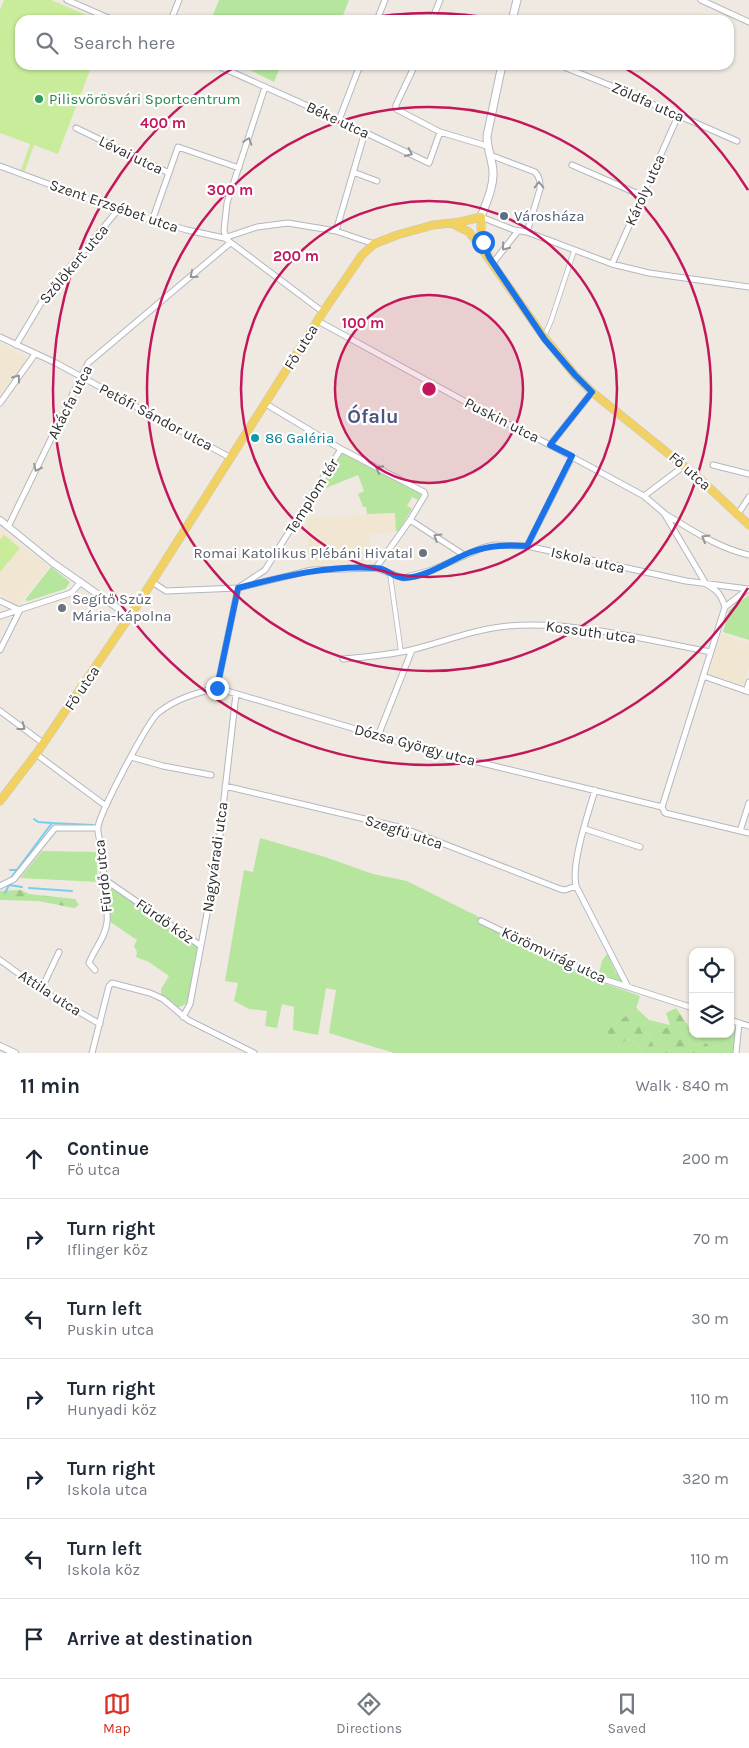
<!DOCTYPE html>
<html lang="en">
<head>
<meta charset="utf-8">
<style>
  :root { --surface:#fff; --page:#f6f6f7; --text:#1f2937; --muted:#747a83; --line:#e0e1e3; --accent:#d93025 }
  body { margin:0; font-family:Karla,sans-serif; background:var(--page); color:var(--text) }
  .controls { position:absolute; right:15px; bottom:15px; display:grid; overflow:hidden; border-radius:10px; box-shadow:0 1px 4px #0004 }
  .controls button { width:45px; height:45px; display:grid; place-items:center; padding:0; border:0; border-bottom:1px solid var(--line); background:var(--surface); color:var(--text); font:25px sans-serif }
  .stop { position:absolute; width:15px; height:15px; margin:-11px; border:4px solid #1a73e8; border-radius:50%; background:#fff }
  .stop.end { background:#1a73e8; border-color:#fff; box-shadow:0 1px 5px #0008 }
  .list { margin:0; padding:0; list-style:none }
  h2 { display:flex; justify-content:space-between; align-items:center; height:65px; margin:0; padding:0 20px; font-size:21px }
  h2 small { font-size:16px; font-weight:400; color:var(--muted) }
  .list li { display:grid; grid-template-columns:32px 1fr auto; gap:15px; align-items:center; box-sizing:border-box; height:80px; padding:0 20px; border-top:1px solid var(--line) }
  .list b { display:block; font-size:19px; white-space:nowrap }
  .list p { margin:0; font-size:16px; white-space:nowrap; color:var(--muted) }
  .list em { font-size:16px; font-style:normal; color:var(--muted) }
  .icon { flex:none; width:28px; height:28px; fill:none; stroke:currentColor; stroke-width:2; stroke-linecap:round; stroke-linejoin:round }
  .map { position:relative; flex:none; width:749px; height:1053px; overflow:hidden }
  .search { position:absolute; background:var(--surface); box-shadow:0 1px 4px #0004; left:15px; right:15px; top:15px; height:55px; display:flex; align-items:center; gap:12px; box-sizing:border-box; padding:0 18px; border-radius:15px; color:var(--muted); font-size:19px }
  .sheet { height:625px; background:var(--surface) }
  nav { display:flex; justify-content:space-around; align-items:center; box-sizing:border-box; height:70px; border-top:1px solid var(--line); background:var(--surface); font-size:14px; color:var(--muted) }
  nav a { display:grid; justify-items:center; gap:2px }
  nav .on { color:var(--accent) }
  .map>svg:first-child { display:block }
  .education { fill:#f0e6d1 }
  .green { fill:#b6e59e }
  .forest { fill:url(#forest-firs) }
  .pitch { fill:#c9ec9a }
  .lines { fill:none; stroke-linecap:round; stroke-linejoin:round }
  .stream { stroke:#75cff0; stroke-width:2 }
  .pedestrian-casing { stroke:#b4b7c1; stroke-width:5.5 }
  .minor-casing { stroke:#b4b7c1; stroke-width:7 }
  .tertiary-casing { stroke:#b4b7c1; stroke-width:8 }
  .secondary-casing { stroke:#b4b7c1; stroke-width:9 }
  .primary-casing { stroke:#c9c9c9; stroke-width:9 }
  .pedestrian { stroke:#fff; stroke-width:4 }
  .minor { stroke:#fff; stroke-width:5 }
  .tertiary { stroke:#fff; stroke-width:6 }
  .secondary { stroke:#fff; stroke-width:7 }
  .primary { stroke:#f2d163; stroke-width:8 }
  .oneway { stroke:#969696 }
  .route { stroke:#1a73e8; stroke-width:6 }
  .ring { fill:none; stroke:#c2185b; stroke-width:2.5 }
  .leisure-dot { fill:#2e9e5b; stroke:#fff; stroke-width:2 }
  .service-dot { fill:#5c6f8a; stroke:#fff; stroke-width:2 }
  .culture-dot { fill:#0f9aa8; stroke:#fff; stroke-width:2 }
  .worship-dot { fill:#6b7280; stroke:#fff; stroke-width:2 }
  .labels { text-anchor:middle; stroke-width:4.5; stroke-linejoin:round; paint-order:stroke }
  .leisure-label { font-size:15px; fill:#27864d; stroke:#fff; text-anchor:start }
  .street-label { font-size:15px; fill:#2e2e2e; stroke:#fff }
  .service-label { font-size:15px; fill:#4e5e75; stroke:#fff; text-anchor:start }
  .culture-label { font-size:15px; fill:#0d838f; stroke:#fff; text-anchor:start }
  .worship-label { font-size:15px; fill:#5b616d; stroke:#fff; text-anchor:end }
  .district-label { font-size:20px; font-weight:bold; fill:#4d5680; stroke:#fff }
  .centre { fill:#c2185b; stroke:#fff; stroke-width:2.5 }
  .ring-label { font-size:15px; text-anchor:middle; font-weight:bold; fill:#c2185b; stroke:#fff; stroke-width:4.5; stroke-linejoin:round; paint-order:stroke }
</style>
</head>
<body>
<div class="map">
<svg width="749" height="1053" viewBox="0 0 749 1053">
  <defs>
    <pattern id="forest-firs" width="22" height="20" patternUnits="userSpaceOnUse" patternTransform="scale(1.25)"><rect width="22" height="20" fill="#b6e59e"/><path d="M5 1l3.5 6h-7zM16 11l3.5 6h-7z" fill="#9dc588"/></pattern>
  </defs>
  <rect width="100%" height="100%" fill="#efe9e1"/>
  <path class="education" d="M0,344l28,13 -28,39z
    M395,513l1,19 -26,2 1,28 -62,3 -3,-47z
    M2,530l47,37 -32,40 -17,-14v-61z
    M721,634l28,9v23l-6,19 -34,-11z"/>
  <path class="green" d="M219,0h130l-8,20h-130z
    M247,65h34l-7,17 -28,-14z
    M342,453l79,41 -3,6 -6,-3 -5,9 5,3 -14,22h-2l-1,-18 -28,1 -1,-7h-3l-5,-13 6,-3 -6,-16 -32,13 -2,-5z
    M51,567l19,15 -5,7 -37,12 -3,-1z
    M749,595v45l-26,-8 6,-22z
    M260,838l65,19 48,17 34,7 112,56 -1,7 77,36 45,16 -4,12 -28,22 10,18 9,-9 11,5 5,9h-249l-65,-20 7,-43 -10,-2 -8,47 -25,-5 1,-23 -12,-3 -5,24 -12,-2 2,-15 -18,-2 -15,-8 4,-18 -13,-2 19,-111 9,2z
    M42,851l54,1 2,30 -78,-4z
    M110,887h2l86,60 -10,56 -11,5 -16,-13v-6l8,-13 -20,-14 -13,-5 1,-5 -3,-6 3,-6 -28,-19z
    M609,951l4,7 -3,2 6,13 4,-1 7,14 -29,-9 4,-16z
    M649,1020l21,5 -10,22 -4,4 -8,-17 -7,-3v-4z
    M730,1025h2l4,9 -2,19h-33l8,-8 -12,-6 -3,-5h36z"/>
  <path class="forest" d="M21,890l8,4 46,5 4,6 -5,3 -36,-7 -38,-1v-9z
    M636,1008l13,12 -8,7v4l7,3 8,17 4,-4 -4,-12 14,-10 -4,-12 10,-5 21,31 12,6 -8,8h-58l-5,-9 -11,-5 -10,10 -8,-9 -1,-10z"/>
  <path class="pitch" d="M4,0h47l47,20h-78v45h72l-34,89 -24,-9 -9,26 -4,-1 9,-26 -30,-11v-123z
    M4,535l16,13 -20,24v-32z"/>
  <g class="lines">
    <path class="stream" d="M34,819l4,3 14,1
      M10,870h7
      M10,879l42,-56 41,2
      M29,888l43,3
      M5,893l4,-8 13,2"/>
    <g class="pedestrian-casing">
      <path id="pedestrian" d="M544,337l7,-16 23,-70
        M390,574l11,78"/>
    </g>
    <g class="minor-casing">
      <path id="minor" d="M67,0l46,20
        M701,0l48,22
        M171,20l8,-20
        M377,20l8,-20
        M432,20l8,-20
        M216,65l123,55 90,43 11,-31
        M415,65l-19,40v4l44,23 47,14
        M559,65l50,20 128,56
        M265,87l-38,116 -3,27 2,9 97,73
        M339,120l21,-55
        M76,128l93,45
        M490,155l45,17c5,5 5,10 5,17l-13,43
        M572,165l71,31
        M0,166l118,44 69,20 37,8 33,-11 31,-4 48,8 38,13
        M353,172l24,9
        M481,217l33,13 13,2 85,32 37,9 100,14
        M152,221l26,-74 61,21
        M336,231l29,-99
        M493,263l25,-32
        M612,264l66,-148
        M318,321l168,92 64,32 94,51 20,17 42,71c11,6 15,10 19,23
        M0,337l56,26 175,95
        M16,345l28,-47 74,-88
        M0,403l35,-49
        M266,404l75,45 83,43 1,3 -15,25 -34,48
        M550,445l42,-53
        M713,465l36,9
        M644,496l40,-30
        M665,514c27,16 53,34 84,41
        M738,514l11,-17
        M410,520l54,35
        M8,527l80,-164 142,-120
        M527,546l45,-89
        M152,582l14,9 72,-3 74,-18 64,-2 27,10 29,-8 50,-22 12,-3 33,1 159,35 62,8
        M0,601l19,9
        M725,607l23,-18
        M0,616l71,-23 10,-11
        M0,650l20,-40
        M343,659c23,-2 46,-4 68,-9 32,-8 64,-21 97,-24 64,-6 139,14 203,26
        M703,676l46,16
        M217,688l21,-100 27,-18 76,-121
        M746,691l3,-9
        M0,711l43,32
        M378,736l34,-86
        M36,754l70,52
        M131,757l32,9 48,9
        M225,786l178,42 157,61 5,1 11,-4
        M595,790c-7,24 -24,73 -19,96l52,101
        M662,807l63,-200
        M662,807l3,6 84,20
        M585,829l55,18
        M740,831l9,-28
        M104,879l97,67
        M0,886l14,-7 41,-51h43
        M481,921l116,56 96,31
        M0,960l41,30 59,34
        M95,970l-6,-7c5,-14 17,-26 18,-41 1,-7 -1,-16 -1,-23 -2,-18 -3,-35 -5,-53 -1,-6 -4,-13 -3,-19 2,-15 49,-104 60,-114 17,-14 38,-20 59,-25l199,59 246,60
        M41,990l18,-38
        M183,1017l7,-13 27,-144 19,-166
        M730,1020l19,6
        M92,1053l17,-67 3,-3 38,10 13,6 25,21 66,33
        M736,1053l3,-30"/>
    </g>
    <g class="tertiary-casing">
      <path id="tertiary" d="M0,520l53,43 76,53
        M0,1046l15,7"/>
    </g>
    <g class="secondary-casing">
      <path id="secondary" d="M512,20l5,-20
        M481,217c5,-14 13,-30 12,-46 -1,-12 -6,-23 -6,-35l15,-71"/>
    </g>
    <g class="primary-casing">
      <path id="primary" d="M453,224l16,8 10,13 65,92 31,38 17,17 109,88 48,45
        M0,801l36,-47 100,-147 187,-295 39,-57 12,-11 23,-9 36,-10 27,-3 21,-5v19l8,21"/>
    </g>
    <use href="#pedestrian" class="pedestrian"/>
    <use href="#minor" class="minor"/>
    <use href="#tertiary" class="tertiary"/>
    <use href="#secondary" class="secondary"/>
    <use href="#primary" class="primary"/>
  </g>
  <defs><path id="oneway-chevron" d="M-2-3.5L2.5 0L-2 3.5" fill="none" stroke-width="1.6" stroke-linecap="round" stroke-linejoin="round" transform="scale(1.25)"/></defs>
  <g class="oneway">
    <use href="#oneway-chevron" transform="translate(248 141) rotate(-72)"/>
    <use href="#oneway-chevron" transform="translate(409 153) rotate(25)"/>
    <use href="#oneway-chevron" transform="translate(539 185) rotate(-90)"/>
    <use href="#oneway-chevron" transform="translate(505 247) rotate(129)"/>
    <use href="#oneway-chevron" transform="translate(193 275) rotate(140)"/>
    <use href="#oneway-chevron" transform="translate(17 378) rotate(-54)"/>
    <use href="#oneway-chevron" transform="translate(37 468) rotate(116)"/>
    <use href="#oneway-chevron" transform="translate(379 469) rotate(-153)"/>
    <use href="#oneway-chevron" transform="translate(437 537) rotate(-148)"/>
    <use href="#oneway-chevron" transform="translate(705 538) rotate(-150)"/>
    <use href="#oneway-chevron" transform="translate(22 727) rotate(37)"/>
  </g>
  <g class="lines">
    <path class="route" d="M217,688l21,-100c46,-12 91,-23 138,-20 11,0 17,10 28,10 24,-1 46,-18 67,-26 19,-7 37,-7 56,-6l45,-90 -22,-11 42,-53 -17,-17 -30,-35 -56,-83 -6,-15"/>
  </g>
  <circle cx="429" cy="389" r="94" fill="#c2185b" fill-opacity=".12"/>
  <g class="ring">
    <circle cx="429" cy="389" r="94"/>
    <circle cx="429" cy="389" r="188"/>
    <circle cx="429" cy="389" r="282"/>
    <path d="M748 588A376 376 0 1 1 238 65M357 20A376 376 0 0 1 501 20M620 65A376 376 0 0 1 748 190"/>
  </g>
  <circle class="leisure-dot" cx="39" cy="99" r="5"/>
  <circle class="service-dot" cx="504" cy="216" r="5"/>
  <circle class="culture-dot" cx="255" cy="438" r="5"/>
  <g class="worship-dot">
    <circle cx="423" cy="553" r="5"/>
    <circle cx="62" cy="608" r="5"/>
  </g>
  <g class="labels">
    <g class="leisure-label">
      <text x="49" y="104">Pilisvörösvári Sportcentrum</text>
    </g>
    <g class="street-label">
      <text transform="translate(648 102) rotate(24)" y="5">Zöldfa utca</text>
      <text transform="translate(338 120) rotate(25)" y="5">Béke utca</text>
      <text transform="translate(131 155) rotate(26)" y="5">Lévai utca</text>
      <text transform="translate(645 190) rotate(-66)" y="5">Károly utca</text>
      <text transform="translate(114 206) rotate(19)" y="5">Szent Erzsébet utca</text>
      <text transform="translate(74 264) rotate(-50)" y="5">Szőlőkert utca</text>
      <text transform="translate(301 347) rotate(-58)" y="5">Fő utca</text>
      <text transform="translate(70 402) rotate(-63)" y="5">Akácfa utca</text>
      <text transform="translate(156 417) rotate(28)" y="5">Petőfi Sándor utca</text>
      <text transform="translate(502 420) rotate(27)" y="5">Puskin utca</text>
      <text transform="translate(690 471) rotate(41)" y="5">Fő utca</text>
      <text transform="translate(312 496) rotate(-58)" y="5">Templom tér</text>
      <text transform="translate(588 560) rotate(13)" y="5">Iskola utca</text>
      <text transform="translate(591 632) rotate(8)" y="5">Kossuth utca</text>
      <text transform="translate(82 688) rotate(-56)" y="5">Fő utca</text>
      <text transform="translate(415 745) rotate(15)" y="5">Dózsa György utca</text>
      <text transform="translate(404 832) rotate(18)" y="5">Szegfű utca</text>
      <text transform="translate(215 857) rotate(-82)" y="5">Nagyváradi utca</text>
      <text transform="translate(103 876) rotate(-96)" y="5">Fürdő utca</text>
      <text transform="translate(165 921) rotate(35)" y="5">Fürdő köz</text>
      <text transform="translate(554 955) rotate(25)" y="5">Körömvirág utca</text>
      <text transform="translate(50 993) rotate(33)" y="5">Attila utca</text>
    </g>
    <g class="service-label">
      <text x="514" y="221">Városháza</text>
    </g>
    <g class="culture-label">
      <text x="265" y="443">86 Galéria</text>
    </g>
    <g class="worship-label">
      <text x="413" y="558">Romai Katolikus Plébáni Hivatal</text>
      <text x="72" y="604" text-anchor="start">Segítő Szűz<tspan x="72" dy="17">Mária-kápolna</tspan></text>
    </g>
    <g class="district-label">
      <text x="373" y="423">Ófalu</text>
    </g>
  </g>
  <circle cx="429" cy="389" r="8" class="centre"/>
  <g class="ring-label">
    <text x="163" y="128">400 m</text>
    <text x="230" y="195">300 m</text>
    <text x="296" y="261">200 m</text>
    <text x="363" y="328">100 m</text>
  </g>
</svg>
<div class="controls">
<button><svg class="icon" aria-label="locate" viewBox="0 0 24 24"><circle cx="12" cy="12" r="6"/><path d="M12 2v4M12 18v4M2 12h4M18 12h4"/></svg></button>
<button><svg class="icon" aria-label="layers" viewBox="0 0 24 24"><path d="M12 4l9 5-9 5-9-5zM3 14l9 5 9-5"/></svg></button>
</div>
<div class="stop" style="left:483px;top:242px"></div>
<div class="stop end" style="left:217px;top:688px"></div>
<div class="search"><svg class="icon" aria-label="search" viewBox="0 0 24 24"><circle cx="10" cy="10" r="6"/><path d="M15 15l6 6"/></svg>Search here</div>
</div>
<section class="sheet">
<h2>11 min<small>Walk · 840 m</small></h2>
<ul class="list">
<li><svg class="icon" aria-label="ahead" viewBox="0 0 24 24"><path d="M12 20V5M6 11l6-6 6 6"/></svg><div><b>Continue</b><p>Fő utca</p></div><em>200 m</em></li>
<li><svg class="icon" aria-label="right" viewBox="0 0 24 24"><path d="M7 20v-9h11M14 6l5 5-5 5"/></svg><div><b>Turn right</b><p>Iflinger köz</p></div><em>70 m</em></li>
<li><svg class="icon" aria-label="left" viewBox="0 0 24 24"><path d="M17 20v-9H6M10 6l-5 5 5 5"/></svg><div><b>Turn left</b><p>Puskin utca</p></div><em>30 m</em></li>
<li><svg class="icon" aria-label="right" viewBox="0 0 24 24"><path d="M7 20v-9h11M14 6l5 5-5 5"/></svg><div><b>Turn right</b><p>Hunyadi köz</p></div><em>110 m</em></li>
<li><svg class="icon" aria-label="right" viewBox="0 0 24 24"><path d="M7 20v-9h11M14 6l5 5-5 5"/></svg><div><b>Turn right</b><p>Iskola utca</p></div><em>320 m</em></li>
<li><svg class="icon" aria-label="left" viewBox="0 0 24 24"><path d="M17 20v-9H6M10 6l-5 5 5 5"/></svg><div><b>Turn left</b><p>Iskola köz</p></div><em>110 m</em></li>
<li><svg class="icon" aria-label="arrive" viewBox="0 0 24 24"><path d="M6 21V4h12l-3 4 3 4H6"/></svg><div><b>Arrive at destination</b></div></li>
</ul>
</section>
<nav>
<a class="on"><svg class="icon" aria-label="map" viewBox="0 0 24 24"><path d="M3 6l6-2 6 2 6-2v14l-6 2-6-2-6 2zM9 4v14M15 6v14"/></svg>Map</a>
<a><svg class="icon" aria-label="directions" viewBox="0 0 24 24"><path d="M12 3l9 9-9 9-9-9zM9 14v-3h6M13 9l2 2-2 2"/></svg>Directions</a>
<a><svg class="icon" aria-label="saved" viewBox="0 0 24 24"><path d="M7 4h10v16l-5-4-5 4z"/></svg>Saved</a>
</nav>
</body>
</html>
